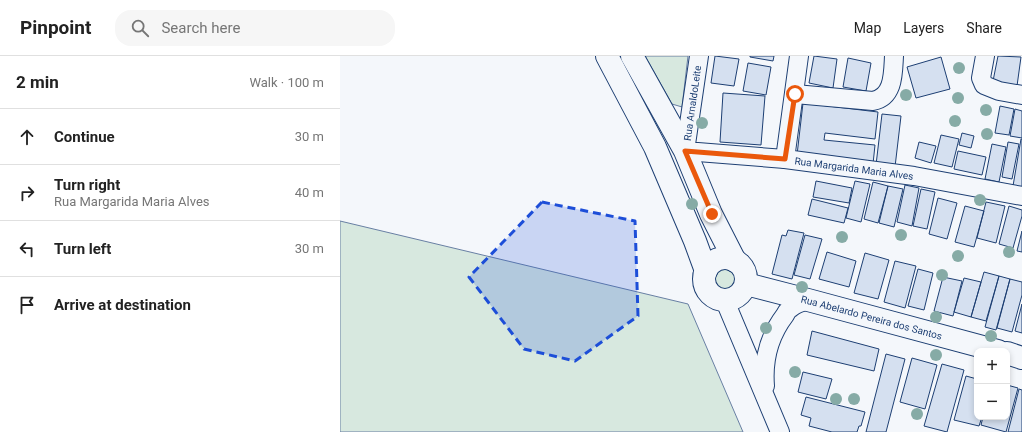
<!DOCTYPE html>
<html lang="en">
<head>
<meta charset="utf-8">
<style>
  :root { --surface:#fff; --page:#f6f6f6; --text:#222; --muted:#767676; --line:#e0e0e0 }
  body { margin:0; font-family:Roboto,sans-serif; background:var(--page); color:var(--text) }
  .controls { position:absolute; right:12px; bottom:12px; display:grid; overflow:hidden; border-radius:8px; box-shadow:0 2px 6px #0003 }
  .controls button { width:36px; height:36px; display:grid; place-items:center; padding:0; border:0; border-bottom:1px solid var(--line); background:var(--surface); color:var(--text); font:20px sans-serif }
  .stop { position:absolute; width:12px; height:12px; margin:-9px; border:3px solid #ea580c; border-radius:50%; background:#fff }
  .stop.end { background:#ea580c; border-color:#fff; box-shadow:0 1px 4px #0008 }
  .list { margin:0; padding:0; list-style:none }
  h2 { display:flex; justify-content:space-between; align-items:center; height:52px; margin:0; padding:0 16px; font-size:17px }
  h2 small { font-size:13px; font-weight:400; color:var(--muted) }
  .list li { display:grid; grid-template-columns:26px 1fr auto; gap:12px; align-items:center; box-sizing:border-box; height:56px; padding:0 16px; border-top:1px solid var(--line) }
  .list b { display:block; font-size:15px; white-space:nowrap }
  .list p { margin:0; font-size:13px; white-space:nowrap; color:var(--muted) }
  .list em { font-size:13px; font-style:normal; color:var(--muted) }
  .icon { flex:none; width:22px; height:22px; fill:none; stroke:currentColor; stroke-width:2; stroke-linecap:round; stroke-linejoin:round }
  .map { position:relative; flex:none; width:682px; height:376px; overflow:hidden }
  header { display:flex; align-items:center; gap:24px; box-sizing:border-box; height:56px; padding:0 20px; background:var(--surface); border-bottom:1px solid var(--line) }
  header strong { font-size:19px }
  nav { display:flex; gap:22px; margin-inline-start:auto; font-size:14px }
  .search { width:280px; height:36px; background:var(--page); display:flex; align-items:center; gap:10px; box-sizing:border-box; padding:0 14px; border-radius:16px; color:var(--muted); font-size:15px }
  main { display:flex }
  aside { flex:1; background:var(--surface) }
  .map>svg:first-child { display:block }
  .green { fill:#d7e8df; stroke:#687fa3 }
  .building { fill:#d5e0f0; stroke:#1d3f73 }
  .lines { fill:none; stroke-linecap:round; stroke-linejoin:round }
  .minor-casing { stroke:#1d3f73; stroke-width:20 }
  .major-casing { stroke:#1d3f73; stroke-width:24 }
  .minor { stroke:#f4f7fb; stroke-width:18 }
  .major { stroke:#f4f7fb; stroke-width:22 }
  .tree { fill:#86aba6 }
  .route { stroke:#ea580c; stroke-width:5 }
  .marked { fill:#1d4ed8; fill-opacity:0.2; stroke:#1d4ed8; stroke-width:3; stroke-dasharray:8 5; stroke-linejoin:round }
  .labels { text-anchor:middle; stroke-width:3; stroke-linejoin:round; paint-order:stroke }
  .street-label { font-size:10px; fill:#1d3f73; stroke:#f4f7fb }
</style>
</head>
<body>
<header>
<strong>Pinpoint</strong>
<div class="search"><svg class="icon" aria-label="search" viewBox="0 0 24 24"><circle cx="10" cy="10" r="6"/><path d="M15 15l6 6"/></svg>Search here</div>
<nav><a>Map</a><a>Layers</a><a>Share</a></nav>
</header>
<main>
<aside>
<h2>2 min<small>Walk · 100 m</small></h2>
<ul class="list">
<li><svg class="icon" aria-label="ahead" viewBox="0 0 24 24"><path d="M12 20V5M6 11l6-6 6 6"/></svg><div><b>Continue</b></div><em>30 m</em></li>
<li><svg class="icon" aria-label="right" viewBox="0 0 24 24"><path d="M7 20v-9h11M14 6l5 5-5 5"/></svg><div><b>Turn right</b><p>Rua Margarida Maria Alves</p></div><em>40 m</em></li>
<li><svg class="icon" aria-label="left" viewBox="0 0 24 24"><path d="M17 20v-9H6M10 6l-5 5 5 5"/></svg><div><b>Turn left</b></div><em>30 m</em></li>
<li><svg class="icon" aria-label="arrive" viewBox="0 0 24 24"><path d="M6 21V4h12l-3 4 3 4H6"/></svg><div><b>Arrive at destination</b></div></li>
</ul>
</aside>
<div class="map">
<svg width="682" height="376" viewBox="0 0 682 376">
  <rect width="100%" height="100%" fill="#f4f7fb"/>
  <path class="green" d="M305,0h43l-6,51 -10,-3z
    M0,165l348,83 55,128h-403z
    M374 222a12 12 0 1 1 24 0a12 12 0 1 1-24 0Z"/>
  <path class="building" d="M375,0l24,3 -5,27 -23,-3z
    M410,0h24l-1,5 -23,-4z
    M474,0l23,3 -4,29 -24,-5z
    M658,0l23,1 -4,29 -24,-5z
    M601,1l9,32 -34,9 -9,-31z
    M508,2l23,5 -5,28 -23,-4z
    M408,7l23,4 -5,28 -23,-4z
    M383,37l42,3 -4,49 -41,-3z
    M463,47l75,9 -3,27 -50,-6 -1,7 51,5 -2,19 -76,-9z
    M660,50l14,3 -5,26 -14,-2z
    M675,53l7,2v27l-12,-2z
    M542,58l19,2 -6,51 -19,-2z
    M622,77l12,3 -3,12 -12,-3z
    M601,79l18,4 -7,28 -18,-4z
    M681,83h1v49l-9,-2z
    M579,86l17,4 -5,17 -16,-5z
    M668,86l11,2 -7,35 -10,-2z
    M652,88l14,3 -7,35 -14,-3z
    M618,95l28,6 -4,18 -28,-6z
    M476,125l36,7 -3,15 -36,-6z
    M515,125l15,3 -9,38 -15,-4z
    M533,126l15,4 -10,37 -14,-4z
    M565,129l14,3 -7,38 -15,-4z
    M548,130l15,3 -9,38 -15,-4z
    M581,133l14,3 -8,37 -14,-3z
    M598,142l19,5 -10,36 -18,-5z
    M472,143l36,9 -4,15 -36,-8z
    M646,146l19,4 -9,37 -19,-5z
    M625,150l19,5 -10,36 -19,-5z
    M669,150l13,4v6l-9,32 -14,-4z
    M448,174l16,3 -12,46 -20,-5 10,-39 4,1z
    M682,175v21l-5,-1z
    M465,179l17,4 -12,40 -16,-4z
    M487,196l29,9 -7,26 -30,-8z
    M525,197l24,7 -11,39 -24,-6z
    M555,205l21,5 -11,42 -21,-6z
    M578,213l15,4 -9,37 -16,-4z
    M644,216l15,4 -13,45 -15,-4z
    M659,220l11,3 -14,51 -11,-3z
    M603,221l19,4 -9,35 -19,-5z
    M624,222l17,4 -10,35 -17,-5z
    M670,223l12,3v13l-10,37 -15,-4z
    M682,248v29l-7,-2z
    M472,275l67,18 -5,22 -67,-16z
    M546,298l19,5 -19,73h-20z
    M572,302l25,7 -12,44 -25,-7z
    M602,308l22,6 -17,62 -23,-6z
    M463,316l29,7 -6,20 -28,-7z
    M626,320l11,3v38h5l-3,9 -25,-6z
    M667,329l11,3 -12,44 -25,-7 2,-8h24z
    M679,333l3,1v42h-14z
    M466,341l59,15 -4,14h-2l-2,6h-25l-23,-6 2,-8 -10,-3z"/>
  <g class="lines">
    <g class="minor-casing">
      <g id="minor">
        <path id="s1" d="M359,0l-14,95 100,8 129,17 108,20"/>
        <path d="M645,0l-4,22 3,7 15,6 23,4"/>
        <path d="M455,38l78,7c21,-4 20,-28 21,-45"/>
        <path d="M445,103l14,-103"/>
        <path d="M385,245l55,131"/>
        <path d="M425,330c-2,-25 4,-50 20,-71 1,-2 3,-6 6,-7 4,-4 11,-6 17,-8"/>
      </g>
    </g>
    <g class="major-casing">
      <g id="major">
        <path d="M267,0l48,91 40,94 11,30"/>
        <path d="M292,0l53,95 26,63 24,47"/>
        <circle cx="385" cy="223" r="21"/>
        <path id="s2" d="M406,228l62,16 190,51"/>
        <path d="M667,297l15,5"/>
      </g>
    </g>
    <use href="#minor" class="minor"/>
    <use href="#major" class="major"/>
  </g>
  <g class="tree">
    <circle cx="619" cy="12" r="6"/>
    <circle cx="566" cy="39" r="6"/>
    <circle cx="618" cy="42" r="6"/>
    <circle cx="646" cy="54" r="6"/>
    <circle cx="615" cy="65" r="6"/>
    <circle cx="362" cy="67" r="6"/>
    <circle cx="647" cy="78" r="6"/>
    <circle cx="640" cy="144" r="6"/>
    <circle cx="352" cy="148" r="6"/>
    <circle cx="561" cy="179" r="6"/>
    <circle cx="502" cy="181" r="6"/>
    <circle cx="669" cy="196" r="6"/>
    <circle cx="618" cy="200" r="6"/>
    <circle cx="602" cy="219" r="6"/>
    <circle cx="462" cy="231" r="6"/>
    <circle cx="596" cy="261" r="6"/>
    <circle cx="426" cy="272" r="6"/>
    <circle cx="651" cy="280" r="6"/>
    <circle cx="596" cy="299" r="6"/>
    <circle cx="455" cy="316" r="6"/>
    <circle cx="496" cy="343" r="6"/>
    <circle cx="514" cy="343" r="6"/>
    <circle cx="577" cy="358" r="6"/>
  </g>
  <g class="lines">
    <path class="route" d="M372,158l-27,-63 100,8 10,-65"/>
  </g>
  <path class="marked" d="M202,146l93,19 3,95 -63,45 -51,-12 -55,-72z"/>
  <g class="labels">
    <g class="street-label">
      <text transform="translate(352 47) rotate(-82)" y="4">Rua ArnaldoLeite</text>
      <text dy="4" stroke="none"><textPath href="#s1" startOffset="266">Rua Margarida Maria Alves</textPath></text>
      <text dy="4" stroke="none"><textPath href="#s2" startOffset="130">Rua Abelardo Pereira dos Santos</textPath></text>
    </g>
  </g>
</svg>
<div class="controls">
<button>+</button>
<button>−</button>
</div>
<div class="stop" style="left:455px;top:38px"></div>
<div class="stop end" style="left:372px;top:158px"></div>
</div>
</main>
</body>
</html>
